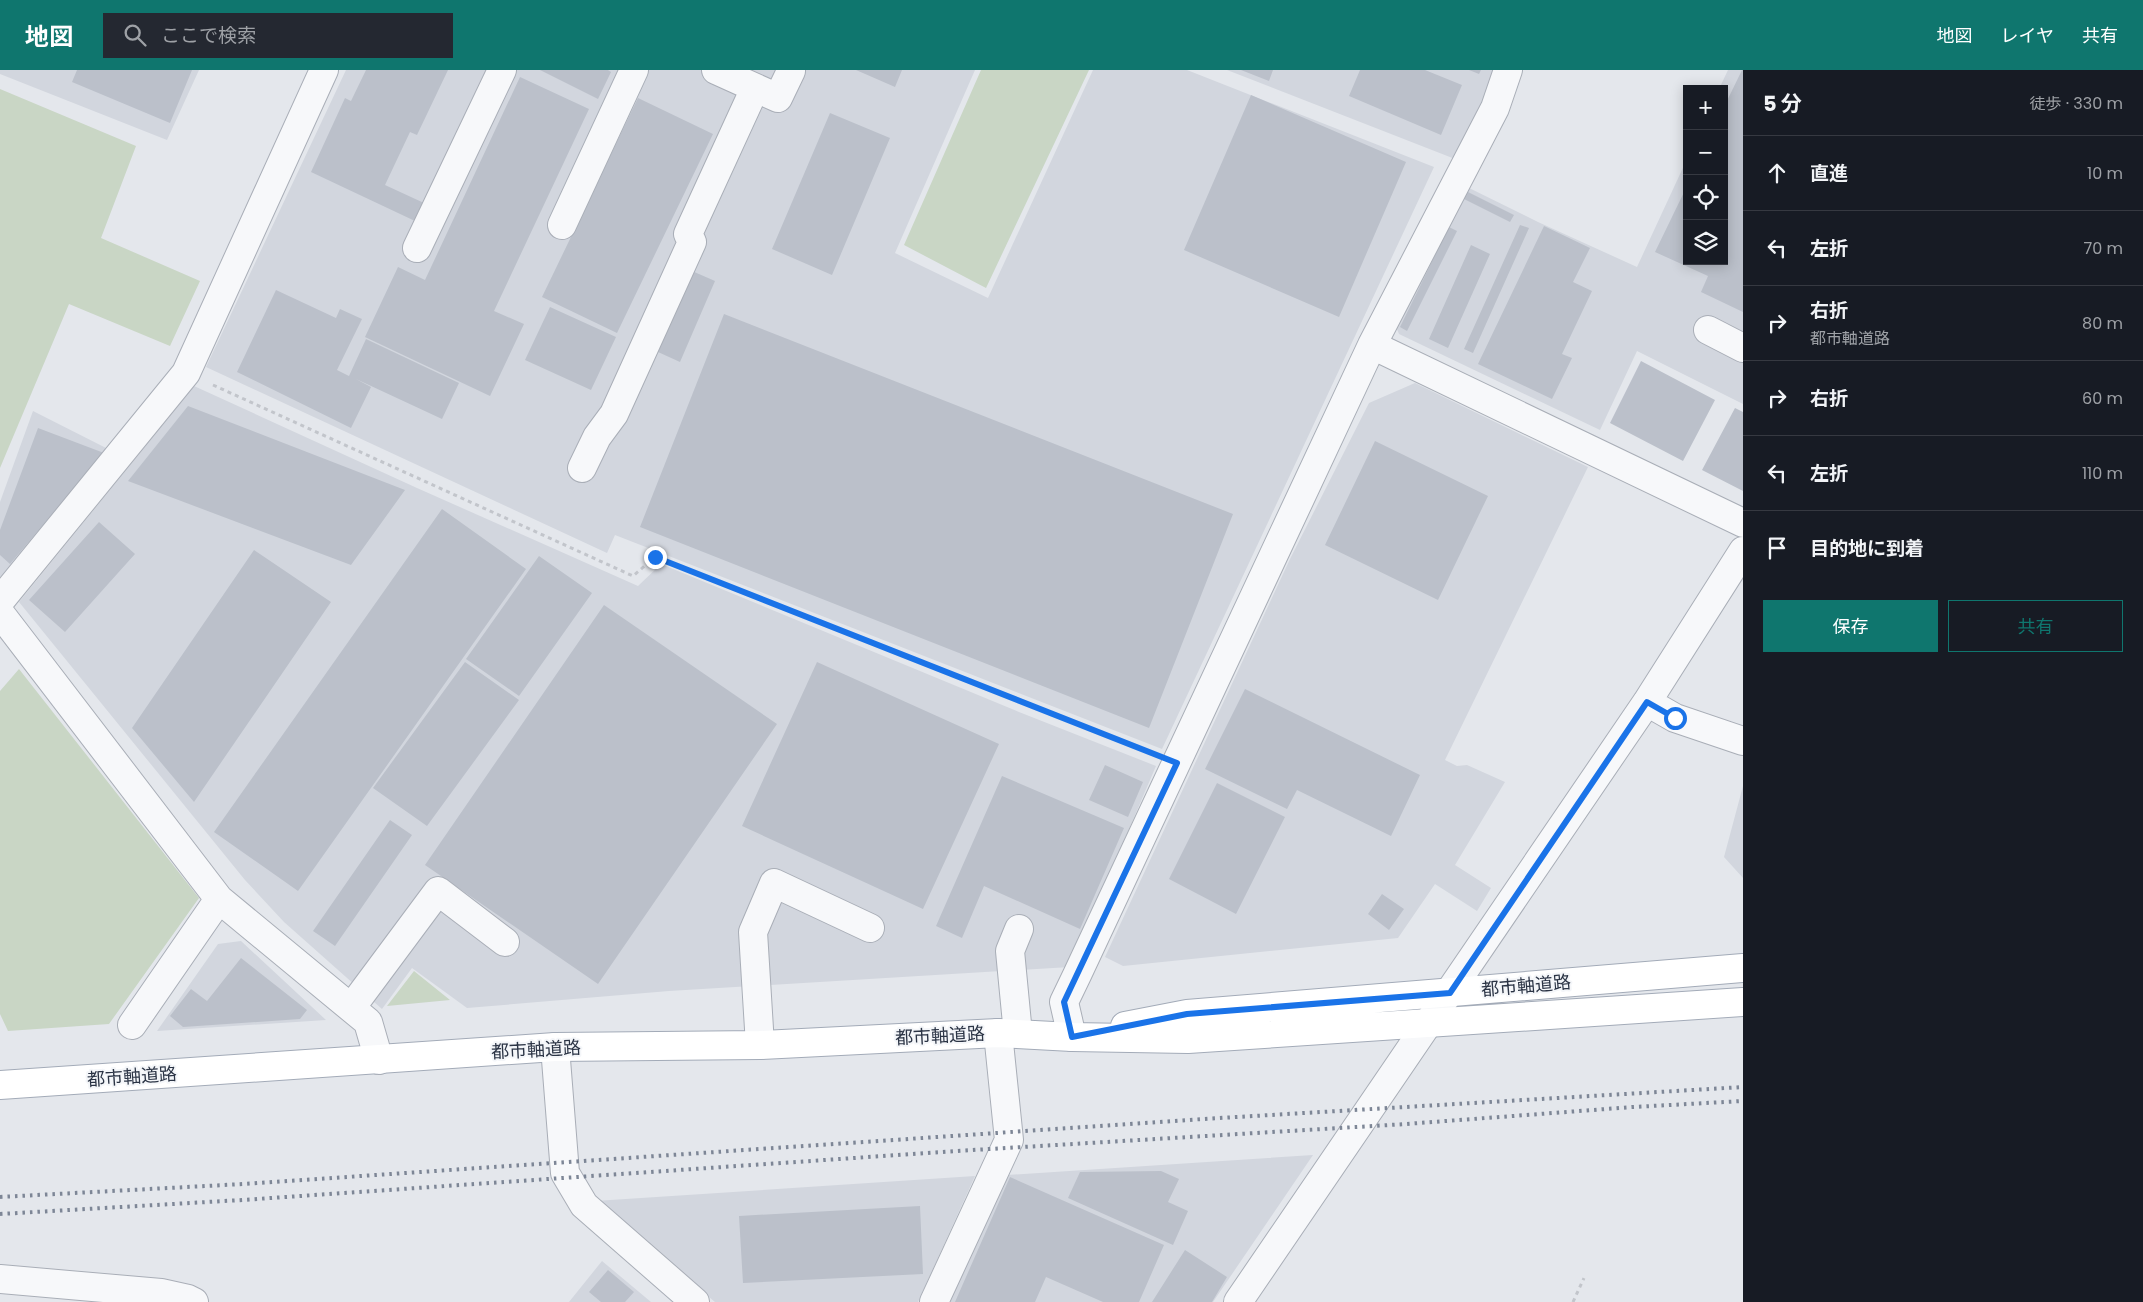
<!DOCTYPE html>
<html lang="ja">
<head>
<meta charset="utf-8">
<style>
  :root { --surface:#171b24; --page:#242831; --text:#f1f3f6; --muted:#9ea1a6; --line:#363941; --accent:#0f766e }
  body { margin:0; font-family:Poppins,"Noto Sans JP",sans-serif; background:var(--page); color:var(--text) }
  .controls { position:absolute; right:15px; top:15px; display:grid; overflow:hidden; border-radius:0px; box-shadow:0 2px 12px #0003 }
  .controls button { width:45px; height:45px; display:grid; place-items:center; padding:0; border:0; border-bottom:1px solid var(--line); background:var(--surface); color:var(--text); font:25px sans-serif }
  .stop { position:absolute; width:15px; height:15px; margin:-11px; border:4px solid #1a73e8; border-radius:50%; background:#fff }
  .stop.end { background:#1a73e8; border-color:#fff; box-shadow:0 1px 5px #0008 }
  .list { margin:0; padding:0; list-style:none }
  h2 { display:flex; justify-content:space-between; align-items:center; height:65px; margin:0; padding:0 20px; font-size:21px }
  h2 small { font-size:16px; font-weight:400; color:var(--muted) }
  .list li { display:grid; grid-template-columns:32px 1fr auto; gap:15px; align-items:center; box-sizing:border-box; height:75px; padding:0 20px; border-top:1px solid var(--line) }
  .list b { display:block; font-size:19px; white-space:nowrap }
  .list p { margin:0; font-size:16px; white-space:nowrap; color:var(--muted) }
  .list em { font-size:16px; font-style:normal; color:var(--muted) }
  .actions { display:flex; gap:10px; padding:15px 20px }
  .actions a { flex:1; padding:11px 0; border:1px solid var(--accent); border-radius:0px; text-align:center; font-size:18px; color:var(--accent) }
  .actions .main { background:var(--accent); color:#fff }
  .icon { flex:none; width:28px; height:28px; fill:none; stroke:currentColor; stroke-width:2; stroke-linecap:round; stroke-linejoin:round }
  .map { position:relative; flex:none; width:1743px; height:1232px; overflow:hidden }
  header { display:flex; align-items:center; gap:30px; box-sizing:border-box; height:70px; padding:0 25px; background:var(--accent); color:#fff }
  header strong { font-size:24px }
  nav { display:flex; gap:28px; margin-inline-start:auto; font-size:18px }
  .search { width:350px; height:45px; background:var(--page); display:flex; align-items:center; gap:12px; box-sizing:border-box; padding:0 18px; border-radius:0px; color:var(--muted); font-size:19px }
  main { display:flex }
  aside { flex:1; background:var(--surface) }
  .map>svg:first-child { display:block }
  .built { fill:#d2d6de }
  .green { fill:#c9d6c5 }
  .building { fill:#bbc0ca }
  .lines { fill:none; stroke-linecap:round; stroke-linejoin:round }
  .minor-casing { stroke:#a9aeb7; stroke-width:30 }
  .major-casing { stroke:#a3abb8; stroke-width:30 }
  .path { stroke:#c2c5cb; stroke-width:3; stroke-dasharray:4 4; stroke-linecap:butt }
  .minor { stroke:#f7f8fa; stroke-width:28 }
  .major { stroke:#fff; stroke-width:28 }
  .rail { stroke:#7d8696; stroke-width:4; stroke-dasharray:2.5 5; stroke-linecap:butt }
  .route { stroke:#1a73e8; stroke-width:6 }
  .labels { text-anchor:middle; stroke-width:4; stroke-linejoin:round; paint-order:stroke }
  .street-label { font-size:18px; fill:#2b3445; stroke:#f4f6f9 }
</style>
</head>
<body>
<header>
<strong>地図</strong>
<div class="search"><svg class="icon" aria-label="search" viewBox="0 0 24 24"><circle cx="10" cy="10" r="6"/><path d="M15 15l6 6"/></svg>ここで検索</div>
<nav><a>地図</a><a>レイヤ</a><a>共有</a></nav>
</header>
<main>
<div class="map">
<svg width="1743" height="1232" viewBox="0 0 1743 1232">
  <rect width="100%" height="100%" fill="#e4e7ec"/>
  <path class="built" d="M0,0h199l-32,70 -167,-66z
    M346,0h629l-80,183 93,45 105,-228h94l247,97 -272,582 -547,-214 -8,18 -401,-186z
    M1227,0h270l-12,29 -30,60z
    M1728,0h15v334l-106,-53 -37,79 -201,-96 -5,-12 69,-137 75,37 99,45 50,-108v102h37v-172h-5z
    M1415,313l173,84 -143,293 12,6 10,-1 38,17 -50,83 36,23 -14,23 -42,-27 -37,54 -275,28 -18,-9 185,-398 79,-156z
    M194,316l223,102 221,98 23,-22 358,148 137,54 -86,201 -401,24 -202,17 -55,-40 -30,41 -98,-87 -39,-42 -226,-278z
    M33,341l77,39 -110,134v-82z
    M1743,716v92l-19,-21z
    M241,871l85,79 -169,11 61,-87z
    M1313,1085l-100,147h-264l58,-127z
    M975,1106l-57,126h-203l-120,-101z
    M602,1191l49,41h-82z"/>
  <path class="green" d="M981,0h108l-103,218 -82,-43z
    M0,19l136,57 -35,92 99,43 -30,65 -101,-42 -69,164z
    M19,599l180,229 -90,126 -101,7 -8,-17v-323z
    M414,901l36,29 -63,6z"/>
  <path class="building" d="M77,0h115l-22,53 -98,-41z
    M366,0h82l-31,65 -7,-3 -25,53 39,18 -9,18 -104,-49 34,-74 6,3z
    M540,0h68l3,2 -13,27z
    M856,0h46l-7,17z
    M1241,0h32l-4,11z
    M1360,0h65l37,15 -21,50 -92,-39z
    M1469,0h12l-2,4z
    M1742,0h1v242l-42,-20 7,-16 -53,-24 32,-66v75h37v-154z
    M520,7l69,32 -95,202 30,13 -34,72 -125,-59 33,-70 27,13z
    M1251,25l155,67 -67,155 -155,-67z
    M638,28l75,36 -96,199 -75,-36z
    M830,43l60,25 -58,137 -60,-26z
    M1466,121l48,24 -4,7 -48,-24z
    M1520,155l9,3 -56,125 -9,-4z
    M1544,156l46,22 -17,34 19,9 -30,63 10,4 -20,41 -74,-35z
    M1449,157l8,4 -50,100 -7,-4z
    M1471,175l19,9 -42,94 -19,-9z
    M692,201l23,10 -35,81 -22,-10z
    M276,220l60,28 4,-9 22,10 -25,51 12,6 17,-37 93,44 -17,36 -86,-40 15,8 -20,41 -114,-56z
    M550,237l66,30 -25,53 -66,-30z
    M724,244l509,200 -84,214 -509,-201z
    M1641,291l74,39 -32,61 -73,-38z
    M188,336l217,84 -54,75 -223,-84z
    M1735,338l8,4v79l-41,-21z
    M38,358l66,25 -94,111 -10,-9v-25z
    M1375,371l113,55 -50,104 -113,-55z
    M442,439l84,60 -228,322 -84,-59z
    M99,452l36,32 -70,78 -36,-32z
    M254,480l77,52 -137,200 -62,-74z
    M539,486l53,37 -73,103 -53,-37z
    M604,535l173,119 -179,260 -173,-119z
    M465,592l54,38 -92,126 -54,-38z
    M817,592l182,82 -76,165 -181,-83z
    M1245,619l175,86 -29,61 -94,-46 -10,19 -82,-40z
    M1105,695l38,17 -15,35 -39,-17z
    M1002,706l122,52 -44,101 -96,-43 -22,52 -26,-12z
    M1217,713l68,34 -49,97 -67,-35z
    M390,750l22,15 -77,111 -22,-15z
    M1382,824l22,15 -15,21 -21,-16z
    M241,888l66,52 -7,9 -117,8 -13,-11 21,-27 16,12z
    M1161,1101l18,8 -11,23 20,9 -15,34 -105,-47 12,-26z
    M1010,1107l154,68 -25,57h-36l-57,-25 -11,25h-80z
    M920,1136l3,68 -180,9 -4,-67z
    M1185,1180l42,27 -15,25h-60z
    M608,1200l26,22 -9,10h-24l-12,-10z"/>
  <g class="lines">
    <g class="minor-casing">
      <path id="minor" d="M716,0l62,28 13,-27
        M562,155l72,-155
        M417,178l85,-178
        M1708,260l35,18
        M1372,275l371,178
        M582,398l15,-31 17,-23 78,-172 -4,-8 67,-146
        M0,531l186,-228 138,-303
        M0,543l219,286 149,123 11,38
        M1647,632l28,16 68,23
        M351,938l87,-117 67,51
        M132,955l87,-126
        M1018,964l-8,-83 9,-22
        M1072,967l-8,-35 13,-27 295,-630 123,-237 13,-38
        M760,975l-7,-113 21,-49 96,45
        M555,977l10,126 19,32 111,97
        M0,1209l161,14 27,6 6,3
        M934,1232l75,-162 -11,-107
        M1238,1232l409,-600 96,-151"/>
    </g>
    <g class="major-casing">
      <path id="major" d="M1125,956l62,-12 556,-46
        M0,1015l555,-38 205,-2 238,-12 74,4 116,2 555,-37"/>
    </g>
    <path class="path" d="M213,315l420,191 22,-19 494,195
      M1573,1232l11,-24"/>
    <use href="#minor" class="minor"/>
    <use href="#major" class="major"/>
    <path class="rail" d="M0,1127l243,-13 960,-65 540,-32
      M0,1144l242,-14 714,-49 450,-27 227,-17 110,-6"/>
  </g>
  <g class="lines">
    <path class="route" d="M655,487l522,206 -113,239 8,35 115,-23 263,-21 197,-291 28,16"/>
  </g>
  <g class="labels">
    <g class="street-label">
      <text transform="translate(1526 916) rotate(-5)" y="6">都市軸道路</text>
      <text transform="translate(940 966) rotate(-3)" y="6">都市軸道路</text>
      <text transform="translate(536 980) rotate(-3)" y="6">都市軸道路</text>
      <text transform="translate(132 1007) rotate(-4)" y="6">都市軸道路</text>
    </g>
  </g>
</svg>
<div class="controls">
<button>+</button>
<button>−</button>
<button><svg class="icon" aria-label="locate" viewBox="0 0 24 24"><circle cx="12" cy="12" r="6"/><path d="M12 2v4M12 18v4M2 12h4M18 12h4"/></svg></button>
<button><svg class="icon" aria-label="layers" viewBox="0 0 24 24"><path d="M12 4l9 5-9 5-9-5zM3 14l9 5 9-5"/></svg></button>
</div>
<div class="stop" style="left:1675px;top:648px"></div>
<div class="stop end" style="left:655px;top:487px"></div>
</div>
<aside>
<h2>5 分<small>徒歩 · 330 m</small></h2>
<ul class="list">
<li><svg class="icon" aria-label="ahead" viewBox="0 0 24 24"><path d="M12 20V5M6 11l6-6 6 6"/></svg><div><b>直進</b></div><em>10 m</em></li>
<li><svg class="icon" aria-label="left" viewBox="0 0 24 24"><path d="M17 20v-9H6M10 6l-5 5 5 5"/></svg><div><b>左折</b></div><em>70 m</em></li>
<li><svg class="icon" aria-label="right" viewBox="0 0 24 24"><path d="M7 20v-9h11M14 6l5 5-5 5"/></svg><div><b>右折</b><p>都市軸道路</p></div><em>80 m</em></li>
<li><svg class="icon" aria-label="right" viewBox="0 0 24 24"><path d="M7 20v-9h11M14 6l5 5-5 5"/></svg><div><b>右折</b></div><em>60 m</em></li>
<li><svg class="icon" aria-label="left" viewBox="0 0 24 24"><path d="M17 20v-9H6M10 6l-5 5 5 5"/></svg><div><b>左折</b></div><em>110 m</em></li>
<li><svg class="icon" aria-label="arrive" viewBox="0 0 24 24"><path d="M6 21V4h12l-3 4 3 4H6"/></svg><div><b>目的地に到着</b></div></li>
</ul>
<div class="actions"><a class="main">保存</a><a>共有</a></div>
</aside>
</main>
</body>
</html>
